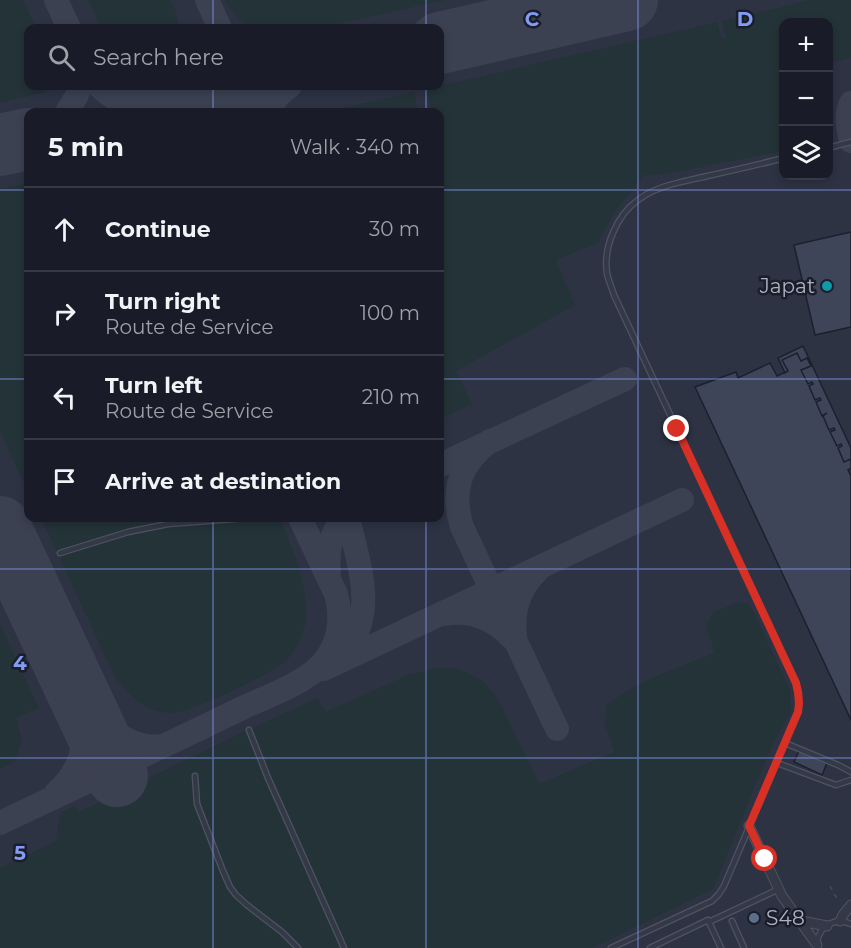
<!DOCTYPE html>
<html lang="en">
<head>
<meta charset="utf-8">
<style>
  :root { --surface:#191c28; --page:#262934; --text:#f1f3f6; --muted:#9fa1a8; --line:#373a45 }
  body { margin:0; font-family:Montserrat,sans-serif; background:var(--page); color:var(--text) }
  .controls { position:absolute; right:18px; top:18px; display:grid; overflow:hidden; border-radius:12px; box-shadow:0 3px 9px #0003 }
  .controls button { width:54px; height:54px; display:grid; place-items:center; padding:0; border:0; border-bottom:2px solid var(--line); background:var(--surface); color:var(--text); font:30px sans-serif }
  .stop { position:absolute; width:18px; height:18px; margin:-14px; border:4px solid #d93025; border-radius:50%; background:#fff }
  .stop.end { background:#d93025; border-color:#fff; box-shadow:0 2px 6px #0008 }
  .list { margin:0; padding:0; list-style:none }
  h2 { display:flex; justify-content:space-between; align-items:center; height:78px; margin:0; padding:0 24px; font-size:26px }
  h2 small { font-size:20px; font-weight:400; color:var(--muted) }
  .list li { display:grid; grid-template-columns:39px 1fr auto; gap:18px; align-items:center; box-sizing:border-box; height:84px; padding:0 24px; border-top:2px solid var(--line) }
  .list b { display:block; font-size:22px; white-space:nowrap }
  .list p { margin:0; font-size:20px; white-space:nowrap; color:var(--muted) }
  .list em { font-size:20px; font-style:normal; color:var(--muted) }
  .icon { flex:none; width:33px; height:33px; fill:none; stroke:currentColor; stroke-width:2; stroke-linecap:round; stroke-linejoin:round }
  .map { position:relative; flex:none; width:851px; height:948px; overflow:hidden }
  .search { position:absolute; background:var(--surface); box-shadow:0 3px 9px #0003; left:24px; top:24px; width:420px; height:66px; display:flex; align-items:center; gap:15px; box-sizing:border-box; padding:0 21px; border-radius:12px; color:var(--muted); font-size:22px }
  .panel { position:absolute; background:var(--surface); box-shadow:0 3px 9px #0003; left:24px; top:108px; width:420px; height:414px; border-radius:12px }
  .map>svg:first-child { display:block }
  .airport { fill:#2e3344; fill-rule:evenodd }
  .green { fill:#243338 }
  .lines { fill:none; stroke-linecap:round; stroke-linejoin:round }
  .taxiway { stroke:#3c4152; stroke-width:24 }
  .runway { stroke:#3c4152; stroke-width:62 }
  .building { fill:#3f4559; stroke:#1c202d; stroke-width:1.5 }
  .service-casing { stroke:#4f5362; stroke-width:7 }
  .minor-casing { stroke:#4f5362; stroke-width:11 }
  .path { stroke:#404e55; stroke-width:1.5; stroke-dasharray:4.5 4.5; stroke-linecap:butt }
  .service { stroke:#343947; stroke-width:4.5 }
  .minor { stroke:#343947; stroke-width:9 }
  .route { stroke:#d93025; stroke-width:8 }
  .grid { fill:none; stroke:#849bf3; stroke-width:1.5; stroke-opacity:0.55 }
  .culture-dot { fill:#0f9aa8; stroke:#1a1e2b; stroke-width:2 }
  .service-dot { fill:#5c6f8a; stroke:#1a1e2b; stroke-width:2 }
  .labels { text-anchor:middle; stroke-width:5; stroke-linejoin:round; paint-order:stroke }
  .poi-label { font-size:20px; fill:#aeb3c4; stroke:#1a1e2b; text-anchor:end }
  .grid-label { font-size:20px; text-anchor:middle; font-weight:bold; fill:#849bf3; stroke:#1a1e2b; stroke-width:5; stroke-linejoin:round; paint-order:stroke }
</style>
</head>
<body>
<div class="map">
<svg width="851" height="948" viewBox="0 0 851 948">
  <rect width="100%" height="100%" fill="#212636"/>
  <path class="airport" d="M0,0h851v948h-851zM784,22h44v154h-44zM28,28h412v58h-412zM28,112h412v406h-412z"/>
  <path class="green" d="M0,0h23l13,28h-8v58h17v6l-45,11z
    M88,0h82l5,8 4,20h-78z
    M225,0h220l-124,28h-68c-12,-6 -22,-16 -28,-28z
    M811,0h40v58l-22,6 -1,-42h-44l-1,129 -117,23 -22,1 -29,36 -17,32 -42,17 19,45 -119,66 16,33 -32,15v-307h-8l-6,-23 291,-67 5,17 4,-1 -4,-17z
    M414,92l4,20h-90l2,-1z
    M28,183v309l-28,-61v-242z
    M41,518h238c13,27 30,70 27,101 -1,11 -11,33 -19,41 -14,13 -98,54 -116,53 -27,-1 -40,-17 -56,-36z
    M739,602l11,3 40,84 1,23 -18,31 -60,146 -120,59h-593v-80l56,-27 4,-28 14,-7 5,6 164,-80 75,-34 8,14 84,-38 29,-6h14l15,5 16,9 14,17 41,85 75,-32 -9,-27 1,-19c32,-26 70,-38 109,-53l-9,-27 7,-14z
    M0,625l39,83 -23,10 6,22 -8,22 -14,7z"/>
  <g class="lines">
    <path class="taxiway" d="M56,0l13,28
      M207,0l13,28
      M99,86c24,24 48,23 80,18
      M245,86l8,26
      M186,102c19,-1 35,0 51,10
      M851,103c-6,13 -3,25 0,38
      M67,112l10,-17 2,-9
      M268,112c5,-11 12,-19 22,-26
      M18,141l10,-3
      M490,441c-31,23 -39,50 -28,86l95,202
      M440,465l185,-86
      M329,573c-2,-21 1,-38 14,-55
      M444,614c27,-5 50,5 68,24
      M515,636c-3,-25 4,-48 23,-66
      M334,661c48,-37 25,-95 14,-143
      M324,669l358,-169
      M79,694c5,9 12,15 19,23 17,18 38,33 64,29
      M56,793c35,-31 32,-68 17,-110
      M0,823c80,-38 161,-75 240,-114 22,-10 64,-26 80,-43 19,-20 23,-46 16,-72l-36,-76"/>
    <path class="runway" d="M440,43l187,-43
      M142,112l116,-26
      M0,145l28,-6
      M0,527l117,249"/>
  </g>
  <path class="building" d="M851,232v95l-36,8 -21,-90z
    M803,346l48,102v11l-7,3 -6,-14 4,-2 -1,-2 -4,2 -7,-14 5,-2 -1,-2 -5,2 -6,-14 4,-3 -5,3 -6,-14 5,-2 -1,-2 -5,2 -6,-14 4,-2 -1,-2 -4,2 -7,-14 10,-4 -4,-8 -6,3 -4,-8 -15,7 6,11 -3,2 -7,-15z
    M797,353l4,8 6,-3 4,8 -10,4 7,14 4,-2 1,2 -4,2 6,14 5,-2 1,2 -5,2 6,14 5,-3 -4,3 6,14 5,-2 1,2 -5,2 7,14 4,-2 1,2 -4,2 6,14 7,-3v9l-3,2 3,6v244l-156,-333 41,-15 2,6 32,-15 7,13 11,-5 -6,-11z
    M799,751l28,12 -5,12 -28,-13z"/>
  <g class="lines">
    <g class="service-casing">
      <path id="service" d="M828,148l23,-6
        M60,553l68,-21 40,-8 78,-6
        M249,730l19,48 76,170
        M785,743l53,22 13,7
        M777,763l59,22 15,-5
        M195,776l2,28 26,67 7,16 6,8 11,10 35,27 16,16
        M732,921l12,27
        M709,922l70,-33
        M817,942c3,-17 18,-25 34,-18
        M611,948l101,-47 7,-7 5,-8 74,-174 1,-10 -3,-19 -182,-388c-2,-7 -6,-15 -7,-22 -4,-26 10,-58 31,-73 18,-14 43,-18 65,-23 27,-6 54,-12 81,-19
        M650,948l58,-28 13,28"/>
    </g>
    <g class="minor-casing">
      <path id="minor" d="M749,826l33,70 35,49
        M801,921l26,5
        M840,921l3,-6 8,-10"/>
    </g>
    <path class="path" d="M830,886l7,13 3,2"/>
    <use href="#service" class="service"/>
    <use href="#minor" class="minor"/>
  </g>
  <g class="lines">
    <path class="route" d="M677,429l119,254c3,10 4,18 2,29l-49,114 16,33"/>
  </g>
  <path class="grid" d="M213,0v28M426,0v28M638,0v948M213,86v26M426,86v26M0,190h28M440,190h411M0,379h28M440,379h411M213,518v430M426,518v430M0,569h851M0,758h851"/>
  <circle class="culture-dot" cx="827" cy="286" r="6"/>
  <circle class="service-dot" cx="754" cy="918" r="6"/>
  <g class="labels">
    <g class="poi-label">
      <text x="815" y="293">Japat</text>
      <text x="766" y="925" text-anchor="start">S48</text>
    </g>
  </g>
  <g class="grid-label">
    <text x="532" y="26">C</text>
    <text x="745" y="26">D</text>
    <text x="20" y="670">4</text>
    <text x="20" y="860">5</text>
  </g>
</svg>
<div class="controls">
<button>+</button>
<button>−</button>
<button><svg class="icon" aria-label="layers" viewBox="0 0 24 24"><path d="M12 4l9 5-9 5-9-5zM3 14l9 5 9-5"/></svg></button>
</div>
<div class="stop" style="left:765px;top:859px"></div>
<div class="stop end" style="left:677px;top:429px"></div>
<div class="search"><svg class="icon" aria-label="search" viewBox="0 0 24 24"><circle cx="10" cy="10" r="6"/><path d="M15 15l6 6"/></svg>Search here</div>
<section class="panel">
<h2>5 min<small>Walk · 340 m</small></h2>
<ul class="list">
<li><svg class="icon" aria-label="ahead" viewBox="0 0 24 24"><path d="M12 20V5M6 11l6-6 6 6"/></svg><div><b>Continue</b></div><em>30 m</em></li>
<li><svg class="icon" aria-label="right" viewBox="0 0 24 24"><path d="M7 20v-9h11M14 6l5 5-5 5"/></svg><div><b>Turn right</b><p>Route de Service</p></div><em>100 m</em></li>
<li><svg class="icon" aria-label="left" viewBox="0 0 24 24"><path d="M17 20v-9H6M10 6l-5 5 5 5"/></svg><div><b>Turn left</b><p>Route de Service</p></div><em>210 m</em></li>
<li><svg class="icon" aria-label="arrive" viewBox="0 0 24 24"><path d="M6 21V4h12l-3 4 3 4H6"/></svg><div><b>Arrive at destination</b></div></li>
</ul>
</section>
</div>
</body>
</html>
